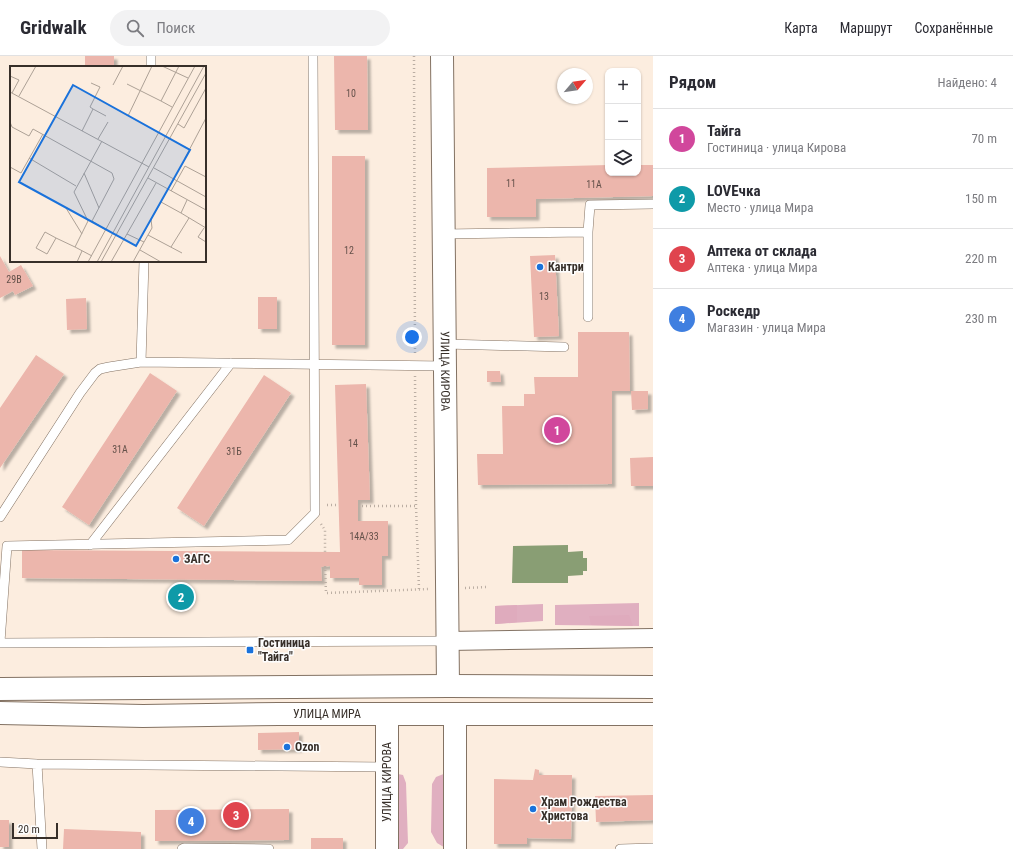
<!DOCTYPE html>
<html lang="ru">
<head>
<meta charset="utf-8">
<style>
  :root { --surface:#fff; --page:#f2f2f3; --text:#2b2b33; --muted:#7c7c81; --line:#e1e1e2; --accent:#1a72db }
  body { margin:0; font-family:"Roboto Condensed",sans-serif; background:var(--page); color:var(--text) }
  .controls { position:absolute; right:12px; top:12px; display:grid; overflow:hidden; border-radius:8px; box-shadow:0 1px 3px #0004 }
  .controls button { width:36px; height:36px; display:grid; place-items:center; padding:0; border:0; border-bottom:1px solid var(--line); background:var(--surface); color:var(--text); font:20px sans-serif }
  .compass { position:absolute; left:557px; top:12px; width:36px; height:36px; border-radius:50%; background:var(--surface); box-shadow:0 1px 3px #0004; rotate:61deg }
  .scale { position:absolute; left:12px; bottom:10px; width:46px; box-sizing:border-box; padding-left:4px; border:2px solid #372f29; border-top:0; font-size:11px; line-height:14px; white-space:nowrap; color:#372f29; -webkit-text-stroke:3px #fdfdfd; paint-order:stroke }
  .you { position:absolute; left:412px; top:281px; width:14px; height:14px; margin:-10px; border:3px solid #fff; border-radius:50%; background:#1a73e8; box-shadow:0 0 0 6px #1a73e833 }
  .badge { display:grid; place-items:center; width:26px; height:26px; border-radius:50%; background:var(--accent); color:#fff; font-size:13px; font-weight:700 }
  .pin { position:absolute; translate:-50% -50%; border:2px solid #fff; box-shadow:0 1px 4px #0006 }
  .list { margin:0; padding:0; list-style:none }
  h2 { display:flex; justify-content:space-between; align-items:center; height:52px; margin:0; padding:0 16px; font-size:17px }
  h2 small { font-size:13px; font-weight:400; color:var(--muted) }
  .list li { display:grid; grid-template-columns:26px 1fr auto; gap:12px; align-items:center; box-sizing:border-box; height:60px; padding:0 16px; border-top:1px solid var(--line) }
  .list b { display:block; font-size:15px; white-space:nowrap }
  .list p { margin:0; font-size:13px; white-space:nowrap; color:var(--muted) }
  .list em { font-size:13px; font-style:normal; color:var(--muted) }
  .icon { flex:none; width:22px; height:22px; fill:none; stroke:currentColor; stroke-width:2; stroke-linecap:round; stroke-linejoin:round }
  .map { position:relative; flex:none; width:653px; height:793px; overflow:hidden }
  header { display:flex; align-items:center; gap:24px; box-sizing:border-box; height:56px; padding:0 20px; background:var(--surface); border-bottom:1px solid var(--line) }
  header strong { font-size:19px }
  nav { display:flex; gap:22px; margin-inline-start:auto; font-size:14px }
  .search { width:280px; height:36px; background:var(--page); display:flex; align-items:center; gap:10px; box-sizing:border-box; padding:0 14px; border-radius:22px; color:var(--muted); font-size:15px }
  main { display:flex }
  aside { flex:1; background:var(--surface) }
  .map>svg:first-child { display:block }
  .green { fill:#e0afc0 }
  .forest { fill:#dfabbd }
  .water { fill:#899e74 }
  .building { fill:#ecb6ac; filter:url(#shadow) }
  .lines { fill:none; stroke-linecap:round; stroke-linejoin:round }
  .lane-casing { stroke:#837263; stroke-width:10 }
  .street-casing { stroke:#837263; stroke-width:20 }
  .secondary-casing { stroke:#837263; stroke-width:24 }
  .path { stroke:#bbaea3; stroke-width:2.5; stroke-dasharray:1 3; stroke-linecap:butt }
  .lane { stroke:#fff; stroke-width:9 }
  .street { stroke:#fff; stroke-width:18 }
  .secondary { stroke:#fff; stroke-width:22 }
  .poi-dot { fill:#1a72db; stroke:#fdfdfd; stroke-width:1.5 }
  .labels { text-anchor:middle; stroke-width:3; stroke-linejoin:round; paint-order:stroke }
  .number-label { font-size:10px; fill:#64514a }
  .poi-label { font-size:12px; font-weight:bold; fill:#372f29; stroke:#fdfdfd; text-anchor:start }
  .street-label { font-size:12px; fill:#372f29; stroke:#fdfdfd }
  .inset-road { fill:none; stroke:#ada196; stroke-width:1 }
  .view { fill:#1a72db; fill-opacity:0.15; stroke:#1a72db; stroke-width:2 }
  .inset-edge { fill:none; stroke:#372f29; stroke-width:2 }
</style>
</head>
<body>
<header>
<strong>Gridwalk</strong>
<div class="search"><svg class="icon" aria-label="search" viewBox="0 0 24 24"><circle cx="10" cy="10" r="6"/><path d="M15 15l6 6"/></svg>Поиск</div>
<nav><a>Карта</a><a>Маршрут</a><a>Сохранённые</a></nav>
</header>
<main>
<div class="map">
<svg width="653" height="793" viewBox="0 0 653 793">
  <defs>
    <filter id="shadow"><feDropShadow dx="3.5" dy="3.5" stdDeviation="1" flood-color="#0004"/></filter>
  </defs>
  <rect width="100%" height="100%" fill="#fceddf"/>
  <path class="green" d="M639,547v23l-84,-1v-20z
    M543,548v17l-48,3v-18z
    M393,717l10,2 3,8 2,60 -5,6h-8z
    M446,717l1,76 -10,-6 -6,-11 1,-48 4,-7z"/>
  <path class="forest" d="M517,549v17l-22,2v-18z
    M629,559l4,11 -42,-1 -2,-9z"/>
  <path class="water" d="M568,489v7l15,-1v7h4v13h-4v4l-15,1v7h-56l1,-37z"/>
  <path class="building" d="M85,0h29v11h-29z
    M334,0h33l1,74h-33z
    M332,100h33v189h-33z
    M608,109v8h30v-8h15v31l-117,3v18h-49v-49z
    M555,199l4,81 -25,1 -4,-81z
    M0,200l9,16 12,-7 12,21 -18,9 -2,-4 -13,7z
    M258,241h19v32h-19z
    M86,242l1,31 -20,1 -1,-31z
    M578,276h51l1,59h-18v93l-134,1 -1,-31h26l-1,-48h22v-12h11l-1,-17h44z
    M36,299l28,19 -64,94v-60z
    M487,315h13l1,11h-14z
    M150,317l27,18 -88,134 -27,-18z
    M264,319l27,18 -87,133 -27,-18z
    M366,328l4,116h-12v21h30v35h-6v29h-23v-7h-29v-12l-9,1 1,14 -300,-3v-28l318,2 -5,-167z
    M631,335h17v18l-16,1z
    M653,401v29h-22l-1,-28z
    M299,676v17l-41,1v-17z
    M535,713l4,1v5h33l-1,64 -44,-1v6h-33v-65l39,1z
    M653,739v25l-57,2 -1,-26z
    M289,753v31l-134,1v-31z
    M0,764h9v27h-9z
    M64,773l77,3v17h-78z
    M311,782h32v11h-32z"/>
  <g class="lines">
    <g class="lane-casing">
      <path id="lane" d="M151,11v-11
        M588,176v85
        M444,178l144,-2 2,-27 63,-1
        M445,288l119,3
        M141,306l3,-101
        M0,461l80,-124 15,-20 5,-4 9,-2 32,-5 304,4
        M90,489l141,-182
        M0,586l7,-96 281,-6 27,-27 -2,-457
        M0,587l448,-2
        M0,706l37,2 350,3
        M37,708l5,85
        M182,793l2,-1 85,1
        M620,793l33,-1"/>
    </g>
    <g class="street-casing">
      <path id="street" d="M448,585l205,-3"/>
    </g>
    <g class="secondary-casing">
      <g id="secondary">
        <path id="s1" d="M442,0l6,630"/>
        <path d="M0,633l448,-3 205,1"/>
        <path id="s2" d="M0,657l143,3 136,-2h374"/>
        <path d="M387,658v135"/>
        <path d="M455,659v134"/>
      </g>
    </g>
    <path class="path" d="M414,0l1,299
      M415,320l1,130 3,83
      M327,449h12
      M358,450h58
      M321,468l4,6v22
      M325,510l1,27 104,-4
      M465,532l22,-1"/>
    <use href="#lane" class="lane"/>
    <use href="#street" class="street"/>
    <use href="#secondary" class="secondary"/>
  </g>
  <g class="poi-dot">
    <circle cx="540" cy="211" r="4"/>
    <circle cx="176" cy="503" r="4"/>
    <rect x="246" y="590" width="8" height="8" rx="2"/>
    <circle cx="287" cy="691" r="4"/>
    <circle cx="533" cy="753" r="4"/>
  </g>
  <g class="labels">
    <g class="number-label">
      <text x="351" y="41">10</text>
      <text x="511" y="131">11</text>
      <text x="594" y="132">11А</text>
      <text x="349" y="198">12</text>
      <text x="14" y="227">29В</text>
      <text x="544" y="244">13</text>
      <text x="353" y="391">14</text>
      <text x="120" y="397">31А</text>
      <text x="234" y="399">31Б</text>
      <text x="364" y="484">14А/33</text>
    </g>
    <g class="poi-label">
      <text x="548" y="215">Кантри</text>
      <text x="184" y="507">ЗАГС</text>
      <text x="258" y="591">Гостиница<tspan x="258" dy="14">"Тайга"</tspan></text>
      <text x="295" y="695">Ozon</text>
      <text x="541" y="750">Храм Рождества<tspan x="541" dy="14">Христова</tspan></text>
    </g>
    <g class="street-label">
      <text dy="4" stroke="none"><textPath href="#s1" startOffset="315">УЛИЦА КИРОВА</textPath></text>
      <text dy="4" stroke="none"><textPath href="#s2" startOffset="327">УЛИЦА МИРА</textPath></text>
      <text transform="translate(387 726) rotate(-90)" y="4">УЛИЦА КИРОВА</text>
    </g>
  </g>
  <g transform="translate(10 10)">
    <rect width="196" height="196" fill="#fceddf"/>
    <path class="inset-road" d="M152,0l26,12M0,10l9,4 -7,13M117,18l34,17M103,19l10,-19M0,26l139,75M9,30l17,-30M162,41l-11,-6 18,-35M83,43l13,7M118,50l24,-50M0,56l2,5 17,9 4,-7 79,44 2,6 -22,42 14,9M168,58l6,4 22,-40M72,65l11,-22 -3,-2 10,-20 -9,-4M88,73l10,-17M19,92l47,28M175,92l21,-40M0,101l11,6 22,-39M144,102l52,29M74,107l15,35M138,112l58,32M161,125l14,-25 21,11M177,134l-6,13 25,15M56,142l16,26M194,162l-6,9 8,5M117,168l17,8 8,-14 -1,-9 10,-17 20,11M138,169l34,18M46,172l-9,16 -11,-6 9,-16 11,6 19,9M161,181l18,-29M130,184l21,12M82,190l-17,-9 13,-26 -14,-29 28,-51M67,196l5,-11M78,196l107,-196M87,196l107,-196M91,196l105,-189M101,196l45,-79M123,196l11,-20"/>
    <path class="view" d="M63,19l117,65 -54,96 -117,-64z"/>
    <rect width="196" height="196" class="inset-edge"/>
  </g>
</svg>
<div class="controls">
<button>+</button>
<button>−</button>
<button><svg class="icon" aria-label="layers" viewBox="0 0 24 24"><path d="M12 4l9 5-9 5-9-5zM3 14l9 5 9-5"/></svg></button>
</div>
<svg class="compass" viewBox="-18 -18 36 36"><path d="M0-13l5 13h-10z" fill="#e53935"/><path d="M0 13l5-13h-10z" fill="#7c7c81"/></svg>
<div class="scale">20 m</div>
<div class="you"></div>
<div class="pin badge" style="left:557px;top:374px;background:#d1479c">1</div>
<div class="pin badge" style="left:181px;top:541px;background:#0f9aa8">2</div>
<div class="pin badge" style="left:236px;top:759px;background:#e0444e">3</div>
<div class="pin badge" style="left:191px;top:765px;background:#3f7fe0">4</div>
</div>
<aside>
<h2>Рядом<small>Найдено: 4</small></h2>
<ul class="list">
<li><span class="badge" style="background:#d1479c">1</span><div><b>Тайга</b><p>Гостиница · улица Кирова</p></div><em>70 m</em></li>
<li><span class="badge" style="background:#0f9aa8">2</span><div><b>LOVEчка</b><p>Место · улица Мира</p></div><em>150 m</em></li>
<li><span class="badge" style="background:#e0444e">3</span><div><b>Аптека от склада</b><p>Аптека · улица Мира</p></div><em>220 m</em></li>
<li><span class="badge" style="background:#3f7fe0">4</span><div><b>Роскедр</b><p>Магазин · улица Мира</p></div><em>230 m</em></li>
</ul>
</aside>
</main>
</body>
</html>
